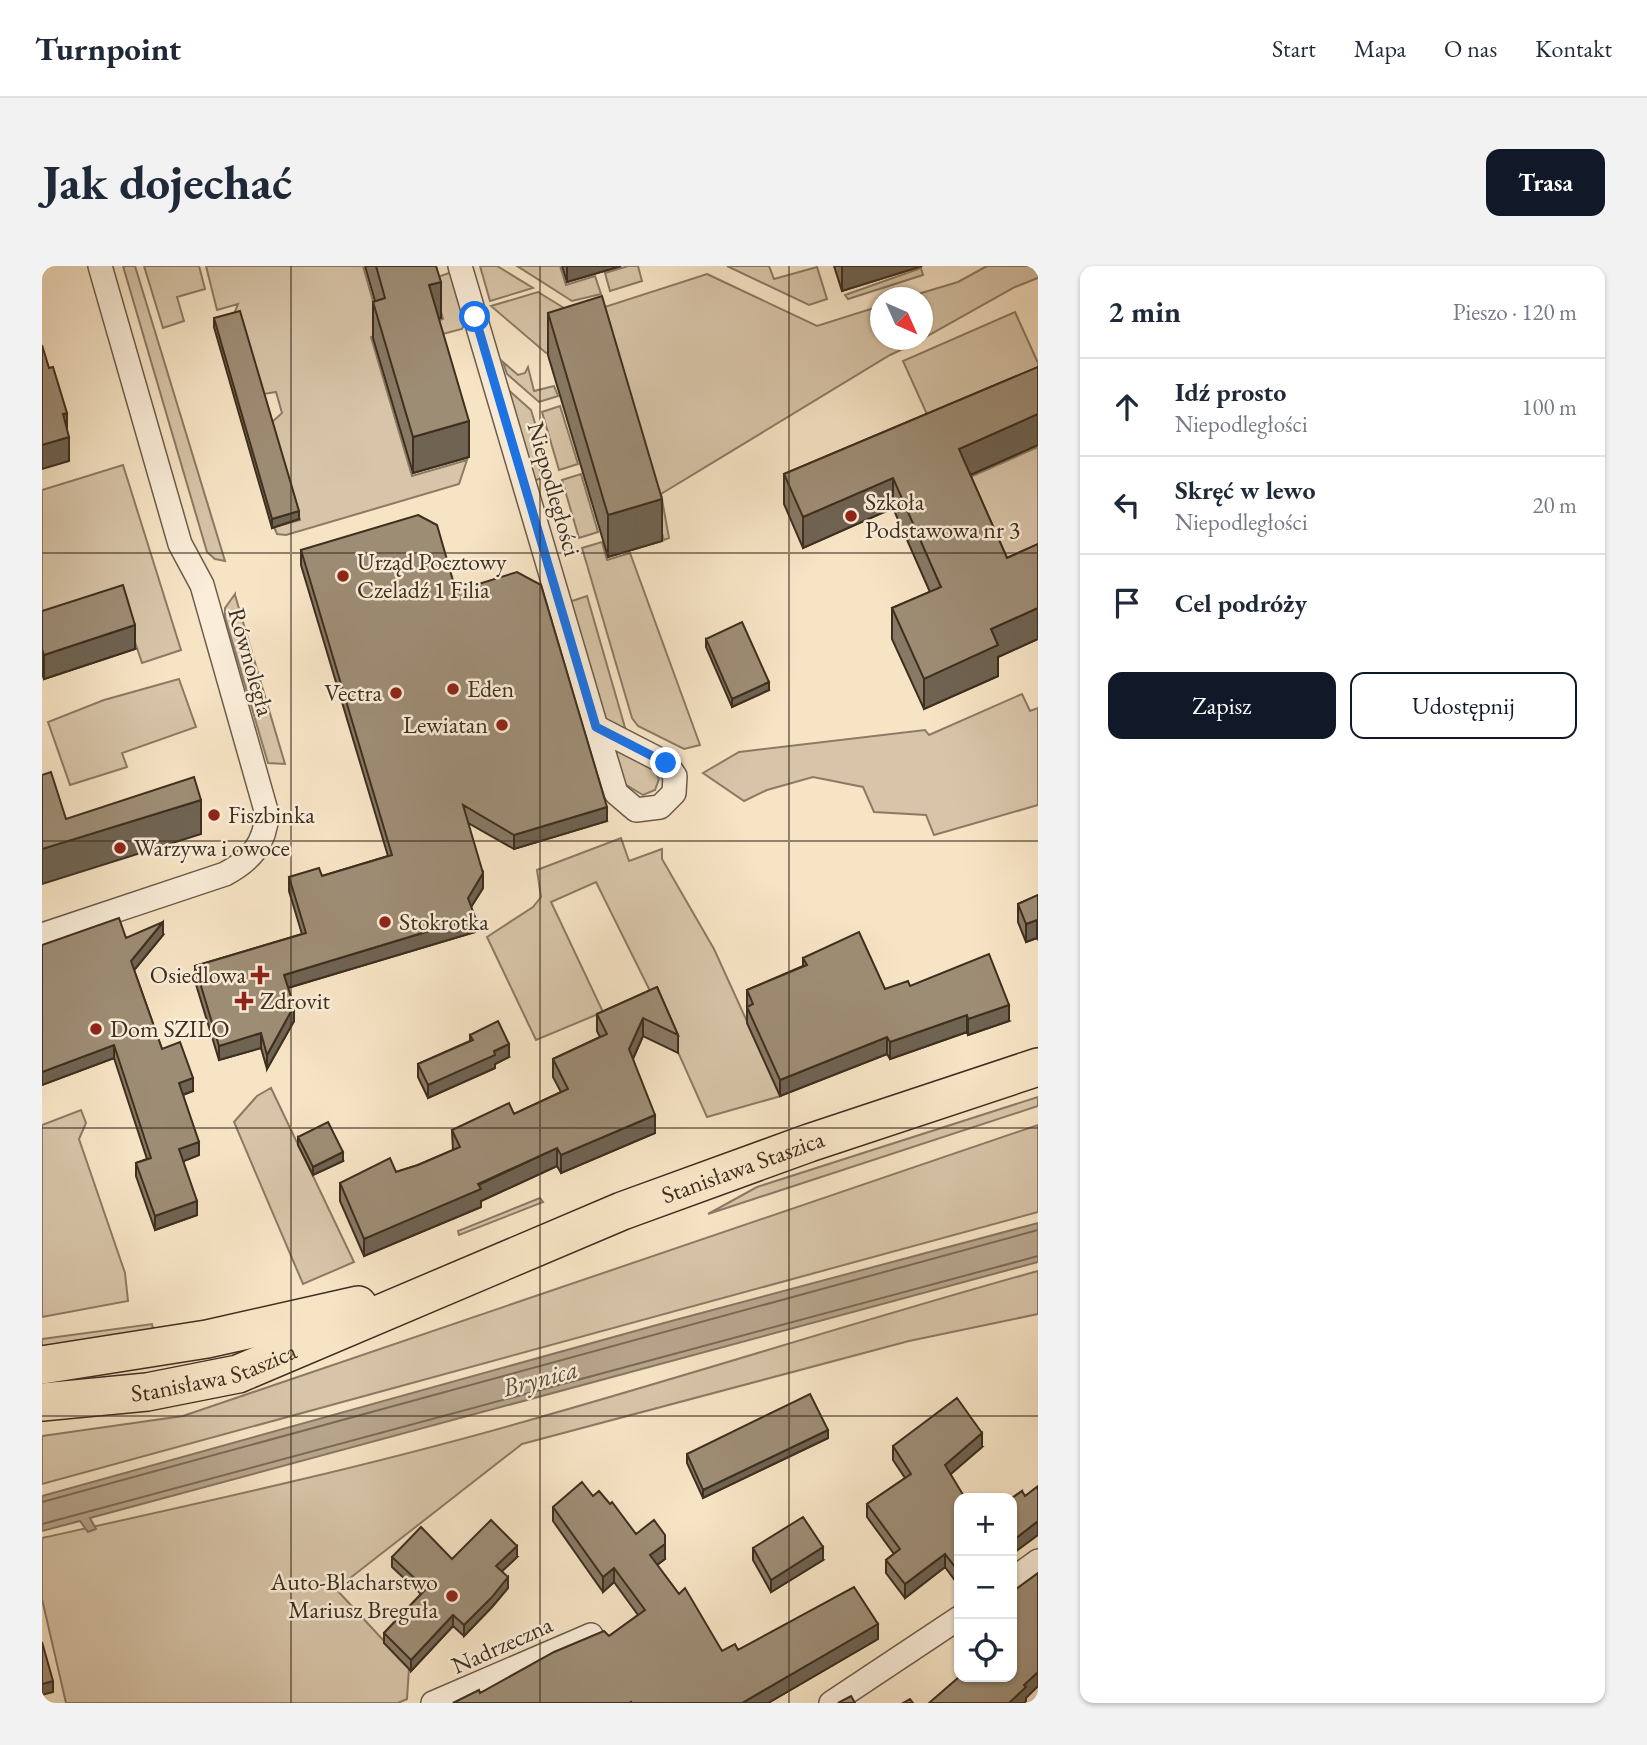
<!DOCTYPE html>
<html lang="pl">
<head>
<meta charset="utf-8">
<style>
  :root { --surface:#fff; --page:#f2f2f3; --text:#1f2937; --muted:#747a83; --line:#e0e1e3; --accent:#111827 }
  body { margin:0; font-family:"EB Garamond",serif; background:var(--page); color:var(--text) }
  .controls { position:absolute; right:21px; bottom:21px; display:grid; overflow:hidden; border-radius:14px; box-shadow:0 2px 5px #0004 }
  .controls button { width:63px; height:63px; display:grid; place-items:center; padding:0; border:0; border-bottom:2px solid var(--line); background:var(--surface); color:var(--text); font:35px sans-serif }
  .compass { position:absolute; left:828px; top:21px; width:63px; height:63px; border-radius:50%; background:var(--surface); box-shadow:0 2px 5px #0004; rotate:135deg }
  .stop { position:absolute; width:21px; height:21px; margin:-16px; border:5px solid #1a73e8; border-radius:50%; background:#fff }
  .stop.end { background:#1a73e8; border-color:#fff; box-shadow:0 2px 7px #0008 }
  .list { margin:0; padding:0; list-style:none }
  h2 { display:flex; justify-content:space-between; align-items:center; height:91px; margin:0; padding:0 28px; font-size:30px }
  h2 small { font-size:23px; font-weight:400; color:var(--muted) }
  .list li { display:grid; grid-template-columns:46px 1fr auto; gap:21px; align-items:center; box-sizing:border-box; height:98px; padding:0 28px; border-top:2px solid var(--line) }
  .list b { display:block; font-size:26px; white-space:nowrap }
  .list p { margin:0; font-size:23px; white-space:nowrap; color:var(--muted) }
  .list em { font-size:23px; font-style:normal; color:var(--muted) }
  .actions { display:flex; gap:14px; padding:21px 28px }
  .actions a { flex:1; padding:16px 0; border:2px solid var(--accent); border-radius:14px; text-align:center; font-size:24px; color:var(--accent) }
  .actions .main { background:var(--accent); color:#fff }
  .icon { flex:none; width:38px; height:38px; fill:none; stroke:currentColor; stroke-width:2; stroke-linecap:round; stroke-linejoin:round }
  .map { position:relative; flex:none; width:996px; height:1437px; overflow:hidden; border-radius:14px }
  header { display:flex; align-items:center; gap:42px; box-sizing:border-box; height:98px; padding:0 35px; background:var(--surface); border-bottom:2px solid var(--line) }
  header strong { font-size:33px }
  nav { display:flex; gap:38px; margin-inline-start:auto; font-size:24px }
  .intro { display:flex; align-items:center; justify-content:space-between; box-sizing:border-box; height:168px; padding:0 42px }
  h1 { margin:0; font-size:49px }
  .button { padding:18px 32px; border-radius:14px; background:var(--accent); color:#fff; font-size:24px; font-weight:700 }
  main { display:flex; gap:42px; padding:0 42px }
  aside { flex:1; background:var(--surface); border-radius:14px; box-shadow:0 2px 5px #0004 }
  .map>svg:first-child { display:block }
  .green { fill:#d8c5a9; stroke:#8b7a64; stroke-width:2 }
  .water { fill:#b8a68d; stroke:#877661; stroke-width:2 }
  .lines { fill:none; stroke-linecap:round; stroke-linejoin:round }
  .shore { stroke:#7b6a56; stroke-width:2 }
  .street-casing { stroke:#6c5c48; stroke-width:26 }
  .primary-casing { stroke:#3e2f1f; stroke-width:40 }
  .street { stroke:#faedd9; stroke-width:23 }
  .primary { stroke:#f7e4c5; stroke-width:37 }
  .wall { fill:#887965; stroke:#3e2f1f; stroke-width:2 }
  .shaded-wall { fill:#6f6352; stroke:#3e2f1f; stroke-width:2 }
  .building { fill:#9e8d75; stroke:#3e2f1f; stroke-width:2 }
  .route { stroke:#1a73e8; stroke-width:9 }
  .grid { fill:none; stroke:#3e2f1f; stroke-width:2; stroke-opacity:0.55 }
  .poi-dot { fill:#8f2418; stroke:#faedd9; stroke-width:2.5 }
  .labels { text-anchor:middle; stroke-width:5; stroke-linejoin:round; paint-order:stroke }
  .street-label { font-size:24px; fill:#3e2f1f; stroke:#faedd9 }
  .poi-label { font-size:24px; fill:#3e2f1f; stroke:#faedd9; text-anchor:start }
  .water-label { font-size:26px; font-style:italic; fill:#5c4d3a; stroke:#faedd9 }
</style>
</head>
<body>
<header>
<strong>Turnpoint</strong>
<nav><a>Start</a><a>Mapa</a><a>O nas</a><a>Kontakt</a></nav>
</header>
<div class="intro"><h1>Jak dojechać</h1><a class="button">Trasa</a></div>
<main>
<div class="map">
<svg width="996" height="1437" viewBox="0 0 996 1437">
  <rect width="100%" height="100%" fill="#f7e4c5"/>
  <filter id="stains"><feTurbulence type="fractalNoise" baseFrequency=".00286" numOctaves="4"/><feColorMatrix values="0 0 0 0 .2 0 0 0 0 .09 0 0 0 0 .02 0 0 0 .5 -.17"/></filter>
  <radialGradient id="worn" r=".72"><stop offset=".6" stop-color="#630" stop-opacity="0"/><stop offset="1" stop-color="#630" stop-opacity=".3"/></radialGradient>
  <path class="green" d="M81,0h12l90,295 -10,-2 -8,-7z
    M102,0h55l6,23 -28,8 7,24 -21,7z
    M164,0h157l19,67 -11,4 41,139 55,-16 -8,24 -173,51 -9,-1 -3,-7 26,-7 -29,-97 11,-10 -6,-21 -12,2 -30,-80 4,-10 -21,6z
    M438,0h17l36,22 -43,13z
    M475,0h43l6,19 29,-9 6,18 -29,7z
    M586,0h10l4,15 -32,10 -5,-18z
    M685,0h42l5,13 43,-12 10,32 -18,6z
    M945,0h51v12l-23,9 -93,52v-41l-14,-1 50,-15z
    M879,2l2,7 -75,24 -3,-4z
    M410,6l15,47 -5,10 -27,7 -3,-13 11,-4 -11,-40z
    M665,8l110,52 63,-20v34h42l-32,15 -229,139 8,44 -5,2 -60,-205 -58,18 -55,-47 47,-14 39,24z
    M973,46l23,51v10l-108,48 -27,-60z
    M461,96l15,13 7,-2 3,-6 6,24 20,-5 4,10 -19,6 -32,-28z
    M462,120l27,24 20,65 -18,6z
    M518,140l18,58 -19,6 -17,-58z
    M996,181v126l-30,14 -47,-106z
    M81,199l58,185 -39,13 -20,-60 -80,26v-139z
    M539,208l17,58 -19,6 -17,-58z
    M560,276l5,18 23,-7 70,192 -16,4 -46,-23 -6,-8 -50,-170z
    M193,328v1l50,169 -17,-1 -43,-146v-9z
    M545,330l39,135 -22,-12 -35,-117z
    M137,413l17,48 -74,26 5,14 -57,18 -22,-63 56,-22z
    M980,428l8,17 8,-3v97l-104,30 -8,-20 -52,-3 -11,-25 -50,-10 -46,13 -23,11 -41,-28 36,-21 186,-22 4,5z
    M567,476l45,26 5,11 -4,11 -12,5 -20,-12z
    M579,572l8,23 33,-12v10l52,90 67,147 -74,21 -50,-112 -61,-123 -45,20 52,110 -67,28 -49,-103 46,-30 8,-10 -4,-27z
    M229,822l83,174 -51,22 -69,-162 23,-26z
    M996,831v9l-330,108 49,-27z
    M39,844l5,13 -7,16 46,134 3,28 -86,16v-192z
    M996,859v87l-996,272v-48l141,-20z
    M498,932l3,4 -84,33 -1,-4z
    M996,1005v43l-129,27 -387,103 -186,145 73,79 -2,31 -9,4h-332l-24,-104v-61c163,-36 328,-72 488,-118 170,-48 338,-102 508,-149z
    M110,1058l2,11 -112,15v-11z"/>
  <path class="water" d="M996,957v39l-948,256 6,11 -8,3 -8,-11 -38,10v-35l622,-173z"/>
  <g class="lines">
    <path class="shore" d="M0,1236l996,-272
      M0,1258l996,-268"/>
    <g class="street-casing">
      <path id="street" d="M418,0l136,461 70,36 9,13 -1,17 -14,14 -24,3 -20,-17 -20,-66
        M0,669l183,-61c26,-14 40,-30 42,-60l-65,-229 -22,-41 -80,-278
        M970,1314l26,-19
        M391,1437l158,-68
        M789,1437l128,-85"/>
    </g>
    <g class="primary-casing">
      <g id="primary">
        <path d="M0,1099l165,-26 151,-34"/>
        <path id="s1" d="M0,1136l105,-10 91,-18 384,-163 187,-68 229,-76"/>
      </g>
    </g>
    <use href="#street" class="street"/>
    <use href="#primary" class="primary"/>
  </g>
  <path class="wall" d="M323,0h71l5,52h-3l31,139 -56,16 -40,-135v-36l2,-1z
    M520,0h59l-54,16z
    M792,0h88l-80,25z
    M506,47l114,228 -54,16 -60,-202z
    M172,52l85,201 -27,9 -58,-201z
    M996,101v78l-68,30 37,83 31,-14v95l-40,18v19l-74,33 -32,-70v-31l38,-16 -37,-84 -90,40 -19,-44v-30z
    M259,284l155,41 151,230 -93,28 -46,-26 15,65 -12,19 4,25 -187,56 6,33 -27,48 -6,-21 -42,12 -24,-79v-15l107,-32 -13,-43v-14l33,-1 66,-20 -87,-291z
    M0,345l93,38 -91,30 -2,-5z
    M664,373l63,51 -37,17 -26,-60z
    M996,629v45l-1,-2 -11,4 -8,-20v-18z
    M121,669l-29,35 28,79 31,42 -10,4 16,60 -16,6 14,54 -42,15 -19,-54v-13l11,-4 -33,-101 -72,27 84,-147z
    M761,692l82,31 25,-3 99,35 -41,14 -1,-3 -77,27 -3,-5 -107,42 -33,-73v-33l56,-24z
    M615,721l21,48v18l-35,-17 -10,23 22,74 -94,40 -4,-7 -76,35v6l-117,49 -24,-55v-18l56,-11 22,-7 35,-15 -1,-20 62,-16 47,-22 -8,-15v-18l47,-22 -3,-6v-17z
    M428,769l39,22 -14,7v4l-67,30 -10,-21v-13l52,-23z
    M256,871l45,24 -30,14 -15,-30z
    M786,1172l-125,60 -16,-35v-9z
    M851,1180l89,1 -32,27 9,24v88l-14,-19 -40,31 -19,-25v-13l8,-6 -27,-37v-13l38,-26 -12,-18z
    M980,1225l-7,61 -2,-3 -1,1v-52z
    M551,1230l72,63 -8,6 65,86 156,-12 -110,64h-315l27,-10 129,-57 29,-21 -24,-33 -11,10 -50,-71v-14z
    M711,1282l70,12 -52,32 -18,-32z
    M350,1291l60,2 65,-2 -15,14 6,17 -16,19 -28,29 -11,-10 -42,45 -27,-28v-10l37,-39 -29,-27z
    M917,1368v18l-2,-3v-14z"/>
  <path class="shaded-wall" d="M525,0h54l-54,16z
    M800,0h80l-80,25z
    M399,16v36l-12,4v-37z
    M25,147v24l-4,-23z
    M996,148v31l-79,35v-31z
    M427,155v36l-56,16v-36z
    M27,171v24l-27,8v-24z
    M851,212v30l-90,40v-31z
    M620,233v42l-54,16v-42z
    M257,245v8l-27,9v-9z
    M996,342v31l-40,18v19l-74,33v-30l67,-50z
    M93,359v24l-91,30v-24z
    M727,416v8l-37,17v-8z
    M159,534v34l-159,50v-35z
    M565,541v14l-93,28v-14z
    M441,607v15l-15,24v-14z
    M433,651v15l-191,57v-14z
    M995,654v18l-11,4v-18z
    M121,656v13l-32,39v-13z
    M967,739v16l-41,14v-16z
    M252,740v15l-27,48v-14z
    M925,749v17l-77,27v-17z
    M601,752v18l-14,31v-18z
    M219,767v15l-42,12v-14z
    M845,771v17l-107,42v-16z
    M467,778v13l-14,7v4l-67,30v-13z
    M72,779v13l-72,27v-13z
    M151,812v13l-14,5v-13z
    M613,849v18l-94,40v-18z
    M157,876v13l-20,8v-14z
    M515,882v18l-76,35v6l-117,49v-17z
    M301,886v9l-30,14v-8z
    M155,935v14l-42,15v-14z
    M786,1164v8l-125,60v-8z
    M940,1167v14l-37,32v-14z
    M996,1255v14l-23,17v-13z
    M623,1278v15l-15,11v-15z
    M475,1280v11l-21,20v-11z
    M781,1281v13l-52,32v-12z
    M903,1288v13l-40,31v-14z
    M572,1302v14l-11,10v-15z
    M466,1311v11l-16,19 -28,29v-11z
    M411,1349v11l-42,45v-11z
    M836,1358v15l-110,64h-26z
    M996,1406v14l-12,12v3l-2,2h-15l15,-18z
    M11,1415v11l-11,3v-11z"/>
  <path class="building" d="M334,0h60l5,16 -12,3 40,136 -56,16 -40,-135 12,-4z
    M560,30l60,203 -54,16 -60,-202z
    M198,45l59,200 -27,8 -58,-201z
    M0,79l7,23 4,-1 14,46 -4,1 6,23 -27,8z
    M996,101v47l-79,35 48,109 31,-14v64l-47,21 7,16 -74,34 -32,-71 49,-21 -48,-109 -90,39 -19,-43z
    M376,249l19,10 19,66 61,-19 24,13 66,222 -93,28 -51,-30 20,68 -15,25 7,19 -191,58 10,31 -27,49 -6,-22 -42,13 -24,-80 111,-33 -17,-56 30,-9 3,8 70,-21 -91,-305z
    M81,319l12,40 -91,30 -2,-6v-38z
    M700,356l27,60 -37,17 -26,-60z
    M9,506l15,47 128,-42 7,23 -159,49v-74z
    M996,629v27l-1,-2 -11,4 -8,-20z
    M77,652l7,20 37,-16 -32,39 31,88 18,-7 13,36 -14,5 20,59 -20,7 18,52 -42,15 -19,-53 15,-5 -37,-113 -72,27v-127z
    M817,666l26,57 23,-8 2,5 79,-32 20,51 -41,14 -1,-4 -77,27 -3,-5 -107,43 -33,-73 6,-3 -6,-14 60,-25 -4,-7z
    M615,721l21,48 -35,-17 -14,31 26,66 -94,40 -4,-7 -79,36 3,5 -117,50 -24,-56 50,-25 6,14 22,-7 42,-18 -8,-17 57,-27 5,11 54,-25 -15,-30 54,-25 -10,-20z
    M456,755l11,23 -15,7 1,4 -67,30 -10,-21 55,-24 -3,-5z
    M286,856l15,30 -30,15 -15,-30z
    M768,1128l18,36 -125,60 -16,-36z
    M915,1132l25,35 -37,32 20,33h-6v74l-14,-18 -40,30 -19,-24 14,-11 -33,-45 44,-30 -18,-28z
    M540,1216l11,14 6,-5 11,13 2,-2 24,32 18,-14 11,15v9l-15,11 29,39 6,-6 37,63 13,-7 3,6 116,-63 24,37 -136,79h-111v-1l-2,1h-176l26,-13 1,3 74,-41 50,-21 5,5 36,-26 -31,-42 -11,9 -50,-70z
    M996,1220v35l-23,18 -2,-3h-1v-38l10,-7 3,5z
    M761,1251l20,30 -52,33 -18,-32z
    M449,1254l26,26 -21,20 12,11 -16,20 -28,28 -11,-10 -42,45 -27,-27 42,-44 -34,-32 29,-30 31,32z
    M996,1307v99l-14,13 2,2 -17,16h-80l30,-26h53v-85z
    M0,1376l11,39 -11,3z
    M809,1430l4,7h-17z
    M868,1433l3,4h-10z"/>
  <g class="lines">
    <path class="route" d="M433,51l121,410 70,36"/>
  </g>
  <path class="grid" d="M249,0v1437M498,0v1437M747,0v1437M0,287h996M0,575h996M0,862h996M0,1150h996"/>
  <g class="poi-dot">
    <circle cx="809" cy="250" r="7"/>
    <circle cx="301" cy="310" r="7"/>
    <circle cx="411" cy="423" r="7"/>
    <circle cx="354" cy="427" r="7"/>
    <circle cx="460" cy="459" r="7"/>
    <circle cx="172" cy="549" r="7"/>
    <circle cx="78" cy="582" r="7"/>
    <circle cx="343" cy="656" r="7"/>
    <path d="M214.5 698.5h7v7h7v7h-7v7h-7v-7h-7v-7h7z"/>
    <path d="M198.5 724.5h7v7h7v7h-7v7h-7v-7h-7v-7h7z"/>
    <circle cx="54" cy="763" r="7"/>
    <circle cx="410" cy="1330" r="7"/>
  </g>
  <g class="labels">
    <g class="street-label">
      <text transform="translate(512 223) rotate(74)" y="8">Niepodległości</text>
      <text transform="translate(209 396) rotate(74)" y="8">Równoległa</text>
      <text dy="8" stroke="none"><textPath href="#s1" startOffset="744">Stanisława Staszica</textPath></text>
      <text dy="8" stroke="none"><textPath href="#s1" startOffset="175">Stanisława Staszica</textPath></text>
      <text transform="translate(460 1379) rotate(-24)" y="8">Nadrzeczna</text>
    </g>
    <g class="poi-label">
      <text x="823" y="244">Szkoła<tspan x="823" dy="28">Podstawowa nr 3</tspan></text>
      <text x="315" y="304">Urząd Pocztowy<tspan x="315" dy="28">Czeladź 1 Filia</tspan></text>
      <text x="425" y="431">Eden</text>
      <text x="340" y="435" text-anchor="end">Vectra</text>
      <text x="446" y="467" text-anchor="end">Lewiatan</text>
      <text x="186" y="557">Fiszbinka</text>
      <text x="92" y="590">Warzywa i owoce</text>
      <text x="357" y="664">Stokrotka</text>
      <text x="204" y="717" text-anchor="end">Osiedlowa</text>
      <text x="218" y="743">Zdrovit</text>
      <text x="68" y="771">Dom SZILO</text>
      <text x="396" y="1324" text-anchor="end">Auto-Blacharstwo<tspan x="396" dy="28">Mariusz Breguła</tspan></text>
    </g>
    <g class="water-label">
      <text transform="translate(498 1112) rotate(-15)" y="9">Brynica</text>
    </g>
  </g>
  <rect width="100%" height="100%" filter="url(#stains)"/>
  <rect width="100%" height="100%" fill="url(#worn)"/>
</svg>
<div class="controls">
<button>+</button>
<button>−</button>
<button><svg class="icon" aria-label="locate" viewBox="0 0 24 24"><circle cx="12" cy="12" r="6"/><path d="M12 2v4M12 18v4M2 12h4M18 12h4"/></svg></button>
</div>
<svg class="compass" viewBox="-18 -18 36 36"><path d="M0-13l5 13h-10z" fill="#e53935"/><path d="M0 13l5-13h-10z" fill="#747a83"/></svg>
<div class="stop" style="left:433px;top:51px"></div>
<div class="stop end" style="left:624px;top:497px"></div>
</div>
<aside>
<h2>2 min<small>Pieszo · 120 m</small></h2>
<ul class="list">
<li><svg class="icon" aria-label="ahead" viewBox="0 0 24 24"><path d="M12 20V5M6 11l6-6 6 6"/></svg><div><b>Idź prosto</b><p>Niepodległości</p></div><em>100 m</em></li>
<li><svg class="icon" aria-label="left" viewBox="0 0 24 24"><path d="M17 20v-9H6M10 6l-5 5 5 5"/></svg><div><b>Skręć w lewo</b><p>Niepodległości</p></div><em>20 m</em></li>
<li><svg class="icon" aria-label="arrive" viewBox="0 0 24 24"><path d="M6 21V4h12l-3 4 3 4H6"/></svg><div><b>Cel podróży</b></div></li>
</ul>
<div class="actions"><a class="main">Zapisz</a><a>Udostępnij</a></div>
</aside>
</main>
</body>
</html>
